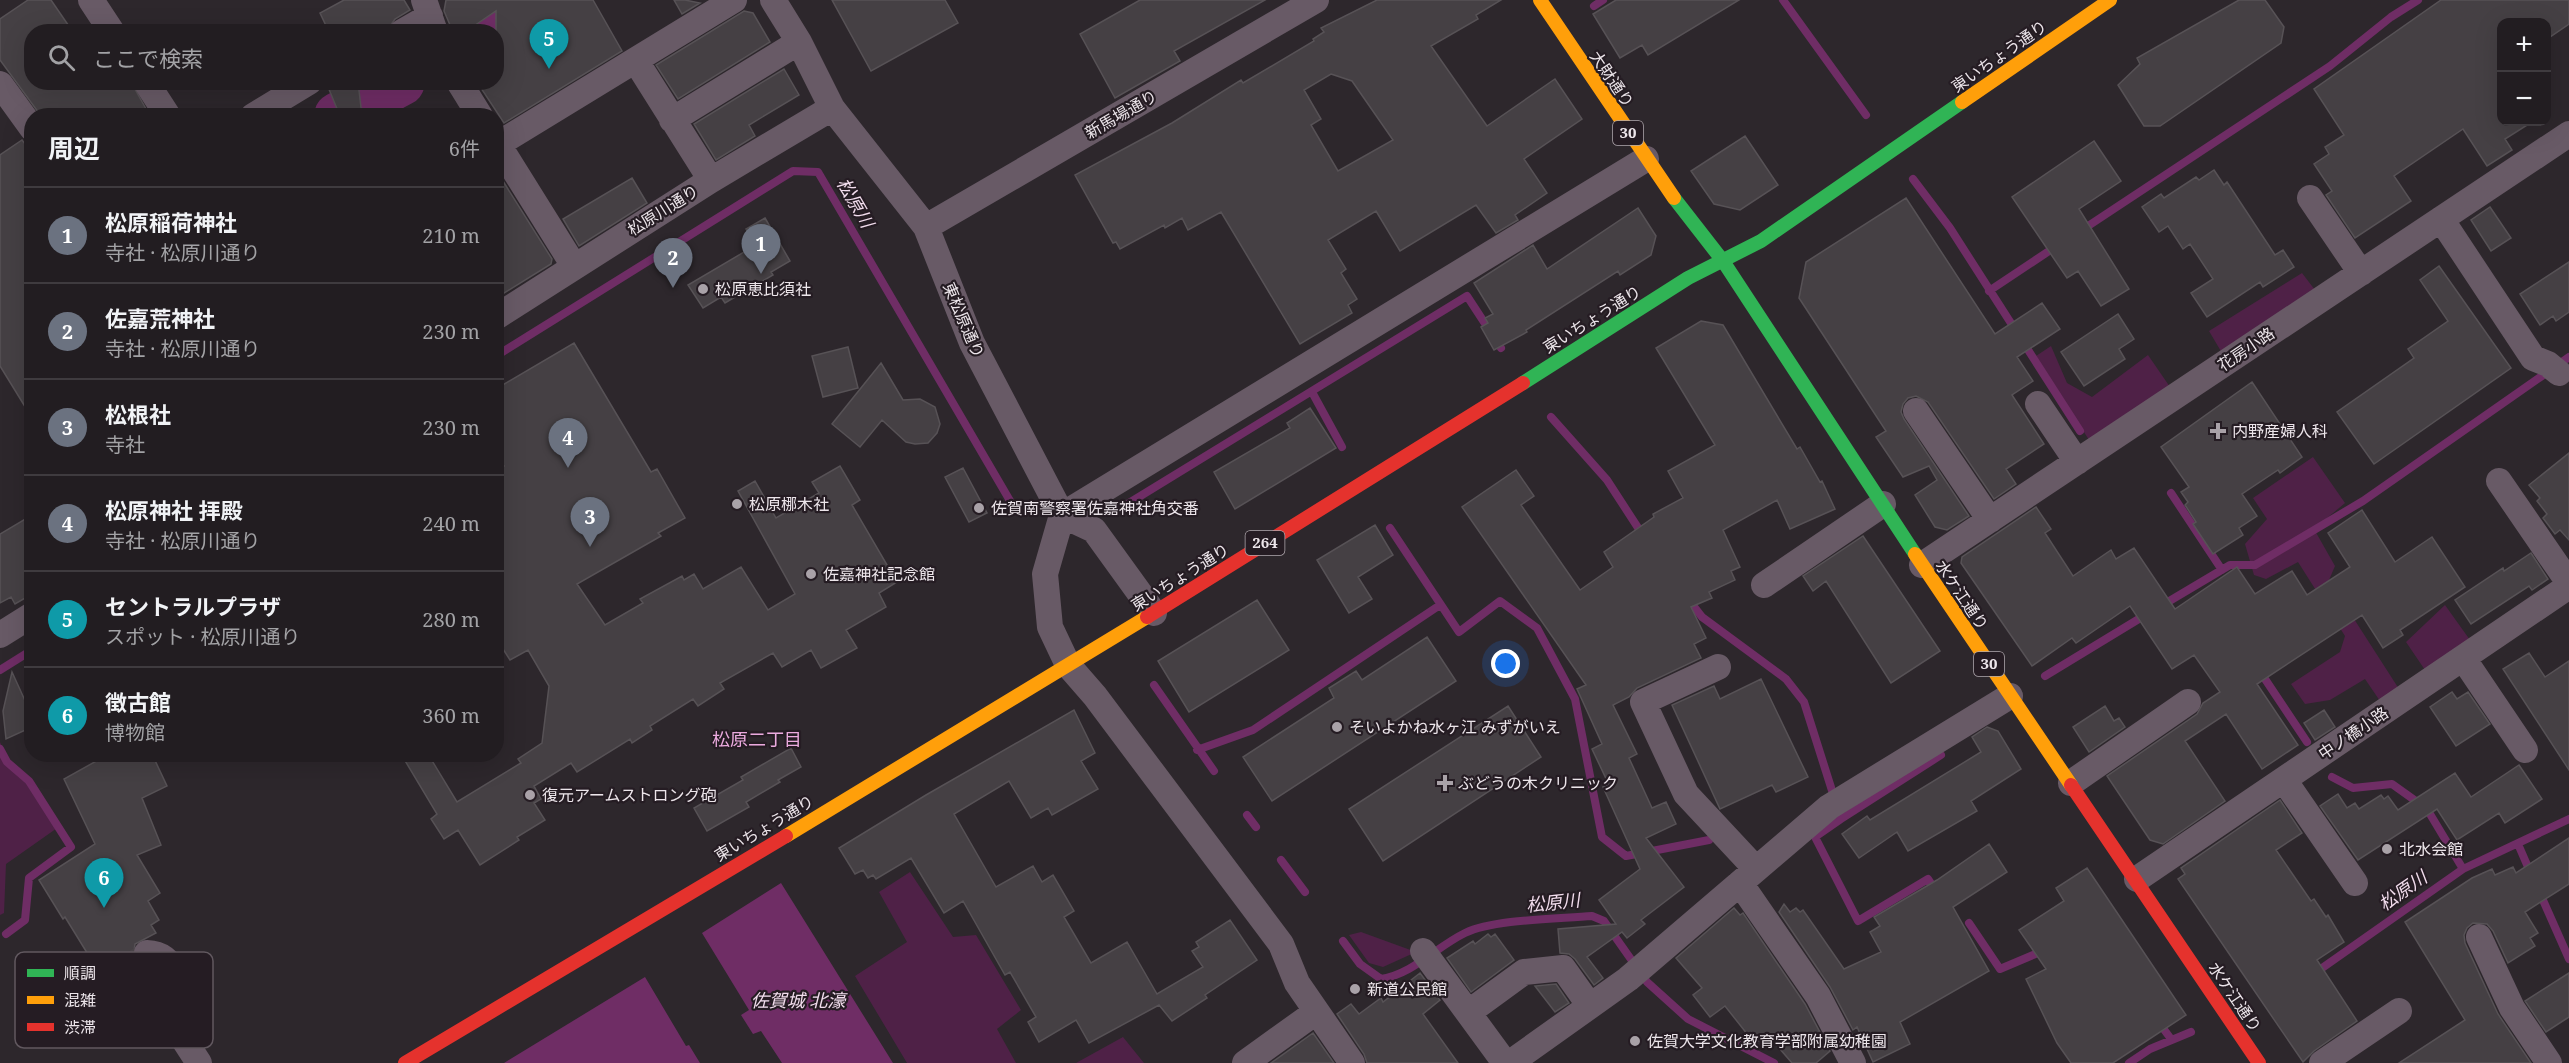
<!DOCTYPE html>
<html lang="ja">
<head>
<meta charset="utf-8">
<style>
  :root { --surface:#221d21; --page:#2a262a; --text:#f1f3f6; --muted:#a2a2a5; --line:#3f3b3f; --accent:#db2777 }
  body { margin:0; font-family:"Noto Serif","Noto Sans JP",serif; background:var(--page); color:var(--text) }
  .controls { position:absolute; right:18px; top:18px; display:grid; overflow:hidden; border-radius:12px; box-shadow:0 6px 24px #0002 }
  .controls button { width:54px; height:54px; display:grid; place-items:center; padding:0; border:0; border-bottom:2px solid var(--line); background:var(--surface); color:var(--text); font:30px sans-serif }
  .you { position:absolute; left:1506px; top:664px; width:21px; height:21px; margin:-15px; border:4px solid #fff; border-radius:50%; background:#1a73e8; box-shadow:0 0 0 9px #1a73e833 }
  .badge { display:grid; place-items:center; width:39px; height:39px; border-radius:50%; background:var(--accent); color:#fff; font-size:20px; font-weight:700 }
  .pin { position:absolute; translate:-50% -50px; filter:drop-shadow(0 2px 3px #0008) }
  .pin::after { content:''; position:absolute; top:32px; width:21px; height:18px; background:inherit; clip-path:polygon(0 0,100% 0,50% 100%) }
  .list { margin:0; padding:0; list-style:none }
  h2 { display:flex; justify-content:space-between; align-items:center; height:78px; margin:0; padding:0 24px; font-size:26px }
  h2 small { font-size:20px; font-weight:400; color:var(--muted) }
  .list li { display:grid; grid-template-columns:39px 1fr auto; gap:18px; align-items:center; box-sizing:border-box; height:96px; padding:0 24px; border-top:2px solid var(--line) }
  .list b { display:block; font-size:22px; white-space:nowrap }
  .list p { margin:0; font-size:20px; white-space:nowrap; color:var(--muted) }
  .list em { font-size:20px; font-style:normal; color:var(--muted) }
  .icon { flex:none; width:33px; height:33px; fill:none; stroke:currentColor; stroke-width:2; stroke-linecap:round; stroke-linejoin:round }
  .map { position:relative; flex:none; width:2569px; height:1063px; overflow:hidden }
  .search { position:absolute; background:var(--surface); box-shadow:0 6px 24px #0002; left:24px; top:24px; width:480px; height:66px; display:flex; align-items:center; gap:15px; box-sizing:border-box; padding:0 21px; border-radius:24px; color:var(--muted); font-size:22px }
  .panel { position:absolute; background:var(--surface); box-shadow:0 6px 24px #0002; left:24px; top:108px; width:480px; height:654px; border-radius:24px }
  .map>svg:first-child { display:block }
  .green { fill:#4f2147 }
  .water { fill:#6f2d65 }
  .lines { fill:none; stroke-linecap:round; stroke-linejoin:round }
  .stream { stroke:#6f2d65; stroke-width:8 }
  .river { stroke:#6f2d65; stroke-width:48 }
  .building { fill:#454044; stroke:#575256; stroke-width:1.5; fill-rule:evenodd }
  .street-tunnel { stroke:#4a4448; stroke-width:26; stroke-dasharray:26 13; stroke-linecap:butt }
  .street { stroke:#685a66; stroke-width:26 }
  .fast { stroke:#30b455; stroke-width:14 }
  .slow { stroke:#ff9f0a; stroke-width:14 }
  .jam { stroke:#e5322d; stroke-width:14 }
  .poi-dot { fill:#a9a2a8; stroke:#251c23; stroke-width:2 }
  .labels { text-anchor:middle; stroke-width:4.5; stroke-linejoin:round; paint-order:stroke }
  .shield { fill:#251c23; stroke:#b0a9ae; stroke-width:1.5 }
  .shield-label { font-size:15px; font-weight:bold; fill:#ece5ea }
  .street-label { font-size:16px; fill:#ece5ea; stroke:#251c23 }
  .poi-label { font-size:16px; fill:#ece5ea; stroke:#251c23; text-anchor:start }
  .water-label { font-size:18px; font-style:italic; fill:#f2dded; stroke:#251c23 }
  .neighbourhood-label { font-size:18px; fill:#ebaade; stroke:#251c23 }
  .key { fill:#251c23; stroke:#61585f; stroke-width:1.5 }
  .key-label { font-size:16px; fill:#ece5ea }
</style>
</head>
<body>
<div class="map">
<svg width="2569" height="1063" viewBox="0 0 2569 1063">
  <rect width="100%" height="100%" fill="#2d272c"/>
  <path class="green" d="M2302,273l13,17 -93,63 -13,-22z
    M2051,346l16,37 25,14 56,-42 22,32 -81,53 -53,-84z
    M2313,457l32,46 -31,26 21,37 -6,14 70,109 -19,12 -15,-22 -35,21 -25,4 -14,-20 49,-32 5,-16 -47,-74 -32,17 -12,-4 -9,-31 22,-25 -14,-21z
    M2445,605l25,35 -45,30 -19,-28z
    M0,742l8,19 21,16 31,49 -54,38 -2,49 -4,2z
    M910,872l43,65 23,-2 45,75 -24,19 19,34h-109l-52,-87 52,-34 -28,-50z
    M1361,932l55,20 -33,15 -14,-4 -20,-28z
    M1123,1037l21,26h-68z"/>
  <path class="water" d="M781,883l112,180h-111l-21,-32 -8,3 -12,-19 8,-5 -47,-77z
    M645,977l41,69 3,-1 11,18h-196z"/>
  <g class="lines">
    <path class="stream" d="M1783,0l83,115
      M1594,6l9,-6
      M1913,179l37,49 130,203
      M2082,230l248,-164 61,-49 27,-17
      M1989,291l69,-46
      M496,356l297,-185 25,1 198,339
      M1312,392l30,55
      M1551,417l56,63 37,57
      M2171,493l51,77
      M1129,503l338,-207 34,52
      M1390,528l69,104 41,-31 37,27 38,71 27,138 24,19 83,-16
      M1688,599l14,18 84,62 18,23 37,117 100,-64
      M2161,606l69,-41h25l108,-64 206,-144
      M0,670l32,-20
      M2259,670l48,72
      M2045,676l102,-62
      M1154,685l60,86
      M0,749l7,13 22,19 42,66 -42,31 -4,42 -19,14
      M1197,750l56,-20 187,-125
      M2332,777l21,11 39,-4 35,25 36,60
      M1247,815l9,12
      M1841,819l-26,18 43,84 70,-42 8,12
      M2518,844l13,30
      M1281,860l24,32
      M2539,891l30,68
      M1969,923l31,46 45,-19
      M1343,941l17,23 21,15c32,-5 55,-32 84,-46 29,-14 93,-14 127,-17l12,5 43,61 41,37 86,44
      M2315,973l148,-104 106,-50
      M2157,1020l14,19
      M2129,1063l21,-14 41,-17"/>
    <path class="river" d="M489,32l48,-32
      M338,116l63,-34"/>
  </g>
  <path class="building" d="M28,0h23l22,32h-41v50h99l19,34h-109l-41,-56v-41z
    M344,0h60l6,10 -15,9 -7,10 -6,3h-53l-9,-19z
    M446,0h147l29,51 -118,72 -27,-41h19v-71l-31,21h-12l-9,-21z
    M674,0h11l15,3 -18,11z
    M832,0h113l13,23 -87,48z
    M1140,0h125l-91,51 6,10 -65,37 -35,-64z
    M1377,0h124l-25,15 2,4 -47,27 56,80 68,-47 27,40 -58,40 23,34 -32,22 3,5 -22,13 -20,-28 -76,46 -24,-40 -48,29 18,29 -5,4 16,26 -9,6 4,8 -52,31 -79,-132 -33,18 -6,-12 -17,10 -1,-3 -44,24 -4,-7 -3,1 -38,-68 97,-52 69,-43 2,3 71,-42 -1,-2 11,-7 -3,-4zM1331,74l21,7 41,59 -55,31 -27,-46 10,-6 -17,-29z
    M1616,0h123l-91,55 -6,-10 -22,13 -27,-44z
    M2239,0h26l19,27 -3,16 -121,83h-16l-26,-41 22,-21 -3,-6z
    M2441,0h128v24l-22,15v-17h-45v100h30l-27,17 7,11 -25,16 -24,-37 -69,47 17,25 -56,37 -29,-43 6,-4 -18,-27 15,-10 -4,-7 19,-12 -30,-46z
    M744,11l9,2 17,29 -92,57 -22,-34z
    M784,69l15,26 -50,30 6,11 -39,24 -22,-36z
    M326,82h32l4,34h-22z
    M1745,136l33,49 -38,25 -26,-6 -23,-33z
    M22,140l10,13v265l-32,-52v-211z
    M2094,141l27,40 -42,28 50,80 -28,17 -23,-35 -11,7 -55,-81z
    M496,170l56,89 -1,5 -55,34z
    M2214,170l10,15 3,-3 48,73 8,-5 11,17 -31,20 -3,-5 -53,35 -16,-24 22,-14 -23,-35 -7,5 -15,-23 -9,6 -17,-25 19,-13 3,4 32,-21 3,3z
    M632,178l15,25 -68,43 -16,-27z
    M1906,198l89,136 47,-31 18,26 -43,28 16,24 -21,14 32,49 -38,25 10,15 -22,15 -66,-97 -12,-6 -8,2 -5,6 -2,8 3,7 65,97 -22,14 -12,-3 -20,-32 22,-15 -8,-14 -26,11 -27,-40 10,-6 -87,-133 7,-36z
    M2490,207l21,31 -20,13 -20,-31z
    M1638,208l18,28 -5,19 -31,20 -2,-4 -92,59 1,2 -33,18 -13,-23 7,-4 -3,-5 8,-4 -19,-31 59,-38 14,24z
    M765,218l25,43 -19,11 2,3 -48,28 -4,-6 -18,11 -15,-23 68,-40 -10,-16z
    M2569,262v50l-13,9 -3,-5 -13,9 -20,-31z
    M2439,266l72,102 -137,96 -37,-52 77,-54 -6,-9 40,-28 -28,-41z
    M2118,314l16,25 -15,10 6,10 -41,27 -23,-34z
    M1701,321l22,4 74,124 3,-2 20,35 2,-1 13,28 -45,20 -13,-29 -54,30 17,37 -9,4 4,9 -26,12 3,6 -21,9 15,31 -12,6 7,14 -64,30 -8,9 -16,8 24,49 -8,4 23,50 14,-6 10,22 -30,14 38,49 -43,33 4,4 -18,14 -5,-6 -35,25 16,21 -9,7 -19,-26 -6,-5 -9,-1 -2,-24 58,-5 -17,-24 41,-31 -37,-82 6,-2 -17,-36 10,-5 -25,-55 9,-4 -124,-178 54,-37 18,26 -13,9 59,85 33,-23 -9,-15 50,-35 -1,-3 30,-16 -15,-27 47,-26 -59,-97z
    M574,343l77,129 6,-3 28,49 -27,15 3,3 -84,48 28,41 38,-22 -3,-4 42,-23 2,4 10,-6 9,15 38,-22 27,43 27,-16 -57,-103 17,-10 21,37 43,-25 -7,-11 28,-16 20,34 -8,5 45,77 -18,11 7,14 -40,23 11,18 -36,20 -10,-18 -29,17 -9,-14 -53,30 4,6 -26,17 -5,-7 -43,27 2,4 -20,13 -2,-4 -53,33 -6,-9 -37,23 7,13 -7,4 11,17 -28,17 2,3 -39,25 -22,-35 -14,9 -13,-20 6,-5 -36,-60h27l29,48 64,-39 -3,-4 24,-16 7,-57 -21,-36 -18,10 -14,-22v-167l8,-5 -8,-13v-64z
    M848,347l10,41 -35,9 -11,-41z
    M881,363l22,37 17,-1 15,8 5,17 -3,9 -9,10 -13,1 -9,-2 -24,-22 -22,27 -28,-23z
    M2252,382l50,75 -22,16 -2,-3 -36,24 15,22 -18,12 4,7 -30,19 -20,-30 3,-2 -11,-17 3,-3 -7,-10 8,-5 -28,-40z
    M1310,408l26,40 -101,61 -21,-37 76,-44 -3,-5z
    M2569,453v87l-9,-10 -5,4 -12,-16 4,-4 -10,-13 3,-3 -11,-13z
    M963,468l24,45 -18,9 -24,-45z
    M2036,507l15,22 -6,4 28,43 38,-26 5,9 18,-11 41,61 62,-42 18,27 37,-23 15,24 43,-28 -22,-34 34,-23 33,52 37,-25 33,50 -65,43 3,5 -20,13 -21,-33 -105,69 41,61 -36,24 -36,-55 -41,27 40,60 -62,43 -13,-4 -43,-64 90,-62 6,-11 17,-11 -26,-37 -22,14 -42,-63 -54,37 -4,-5 -40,28 -71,-103 1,-6z
    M32,515v79l-17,10 -4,-7 -11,6v-69z
    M1375,525l18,30 -35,22 14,22 -23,14 -32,-53z
    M1863,536l77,115 -49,32 -65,-102 -13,10 -10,-15z
    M2531,553l17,26 -16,11 -3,-4 -58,38 -16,-24 48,-32 1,3z
    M1257,600l32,50 -100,62 -31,-51z
    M1427,637l29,44 -184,120 -29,-44 91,-59 -5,-10 27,-17 6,9z
    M2529,653l16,24 24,-16v109l-66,-101z
    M12,672l20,44v11l-26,12 -3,-28z
    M1761,679l47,98 -32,15 -4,-7 -52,24 -48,-104 42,-19 6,13z
    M2452,692l5,7 11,-7 22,32 -34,22 -26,-39z
    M1508,706l33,51 -158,104 -34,-52z
    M2105,706l9,15 5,-3 6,9 -36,25 -16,-25z
    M1074,710l21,43 -14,8 17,28 -46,26 -4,-7 -17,10 -22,-37 -55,33 42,73 37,-21 9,16 11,-7 21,36 -10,6 27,46 36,-21 30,52 46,-27 -11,-16 7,-4 -3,-5 34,-22 27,40 -52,35 2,3 -35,23 -13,-16 -70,38 -13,-23 -37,22 -11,-20 8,-5 -26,-45 -5,3 -42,-74 -19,12 -33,-55 -35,21 -3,-4 -5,3 -5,-8 -8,4 -16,-26 87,-53z
    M2324,710l11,17 -20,13 -11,-17z
    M1987,727l11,4 23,38 -50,32 6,10 -69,40 -11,-19 -38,26 -17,-24 25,-18 3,4 111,-68 -9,-15z
    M791,748l10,19 -23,13 2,2 -34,20 3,5 -42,24 -13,-23 49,-28 -2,-3z
    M109,754h43l15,32 -25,12 19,47 -24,10 23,38 -12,8 11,19 -8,5 5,8 -21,11 -2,14 8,8 -4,4 -5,-11 -9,-4 -7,1 -7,8 -12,5 -32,-52 -2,2 -24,-39 56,-36 -31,-65z
    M2519,765l23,34 -37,24 -6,-10 -42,27 -20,-31 -79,51 -38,-54 18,-12 9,14 8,-5 4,6 22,-14 3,4 4,-3 10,14 57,-37 16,24z
    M2280,800l22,33 -26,17 35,51 3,-2 12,18 2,-2 16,27 -27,18 40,61 -43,30 -11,11 -125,-183 7,-5 -4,-6z
    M2569,838v46l-44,28 13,21 -8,5 5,8 -27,17 -15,-32 -6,-7 -14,-1 -6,5 -3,7 1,8 33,71 33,49h-132l66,-43 -60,-98 67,-44 20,-9 3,6 18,-8 3,6z
    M1989,844l18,28 -54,35 36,64 -89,51 10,22 -37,18 -16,-35 -4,3 -23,-43 -51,-75 5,-8 6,8 6,-4 4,4 3,-2 41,59 37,-17 -11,-20 10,-6 -6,-9 63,-37z
    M2087,868l99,147 -73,48h-42l-14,-20 -31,-64 20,-10 -27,-39 45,-29 -8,-13z
    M1734,908l6,7 3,-2 62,91 25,47 -14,12h-24l-25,-29 -12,10 -30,-38 -15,11 -17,-22 9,-7 -26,-30z
    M1488,934l3,3 4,-3 19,26 -43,32 -24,-34 26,-17 2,3z
    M1420,973l20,27 -17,14 35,49h-91l-3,-9 -27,-40 14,-10 8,10 22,-16 2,4z
    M2569,973v44l-23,15 -21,-31z
    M1556,984l13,19 -14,9 -20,-26z
    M1313,1033l21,30h-63z"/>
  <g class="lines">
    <path class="street-tunnel" d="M128,952l4,6"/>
    <path class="street" d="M91,0l21,32
      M424,0l11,32
      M773,0l26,42 33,66 94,119 46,116 90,172 -17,59 5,53 18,38 27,31 186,248 16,39 55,80
      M402,32l28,-16
      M636,61l75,119
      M146,82l22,34
      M459,82l21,34
      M0,84l32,44
      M253,116l56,-34
      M672,120l127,-78
      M496,141l78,125
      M498,144l236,-144
      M2310,198l51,75
      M2441,219l92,139 15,6 11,9
      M926,227l390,-227
      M496,317l215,-137 121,-72
      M2038,404l39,58
      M1916,411l74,109
      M2499,481l70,102
      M1062,515l584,-356
      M1062,515l32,15 60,83
      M1922,565l647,-431
      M1764,585l119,-81
      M0,635l32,-20
      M2463,658l62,92
      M1718,667l-75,35 43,92 70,75
      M2284,780l71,103
      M2071,783l117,-81
      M2137,879l432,-293
      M1740,883l78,113 35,67
      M2479,937l33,71 37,55
      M1423,951l82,112
      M122,970c-8,29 19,49 45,33 13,-20 9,-49 -20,-50
      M162,1006l37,57
      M1469,1012l55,-40 39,-4 27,38
      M1245,1063l71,-51
      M1510,1063l118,-84 201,-172 181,-111
      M2322,1063l77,-52"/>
    <path class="fast" d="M1674,198l49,63 192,293
      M1523,383l165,-105 73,-37 201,-139"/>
    <path class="slow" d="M1540,0l134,198
      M1962,102l148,-102
      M1915,554l156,231
      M786,836l361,-219"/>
    <path class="jam" d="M1147,617l376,-234
      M2071,785l188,278
      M405,1063l381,-227"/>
  </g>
  <g class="poi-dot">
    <circle cx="703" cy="289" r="6"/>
    <path d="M2215 422h6v6h6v6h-6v6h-6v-6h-6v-6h6z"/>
    <circle cx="737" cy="504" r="6"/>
    <circle cx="979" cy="508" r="6"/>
    <circle cx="811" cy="574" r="6"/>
    <circle cx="1337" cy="727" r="6"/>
    <path d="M1442 774h6v6h6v6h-6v6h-6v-6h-6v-6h6z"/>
    <circle cx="530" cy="795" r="6"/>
    <circle cx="2387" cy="849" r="6"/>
    <circle cx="1355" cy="989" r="6"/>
    <circle cx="1635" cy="1041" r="6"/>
  </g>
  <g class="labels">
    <g class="shield">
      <rect x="1613" y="121" width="30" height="24" rx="4.5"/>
      <rect x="1245.5" y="531" width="39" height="24" rx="4.5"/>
      <rect x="1974" y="652" width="30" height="24" rx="4.5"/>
    </g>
    <g class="shield-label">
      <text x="1628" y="138">30</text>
      <text x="1265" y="548">264</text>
      <text x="1989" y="669">30</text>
    </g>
    <g class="street-label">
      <text transform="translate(1999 56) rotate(-35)" y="6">東いちょう通り</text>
      <text transform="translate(1612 79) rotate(56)" y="6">大財通り</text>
      <text transform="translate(1121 114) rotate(-30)" y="6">新馬場通り</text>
      <text transform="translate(663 210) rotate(-32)" y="6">松原川通り</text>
      <text transform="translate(1592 319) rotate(-32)" y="6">東いちょう通り</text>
      <text transform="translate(964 320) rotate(67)" y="6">東松原通り</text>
      <text transform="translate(2246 349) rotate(-34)" y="6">花房小路</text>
      <text transform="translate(1180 577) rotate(-32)" y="6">東いちょう通り</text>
      <text transform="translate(1962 595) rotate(56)" y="6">水ケ江通り</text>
      <text transform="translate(2353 733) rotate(-34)" y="6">中ノ橋小路</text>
      <text transform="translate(764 828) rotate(-31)" y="6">東いちょう通り</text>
      <text transform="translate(2235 997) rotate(56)" y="6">水ケ江通り</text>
    </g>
    <g class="poi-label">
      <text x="715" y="295">松原恵比須社</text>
      <text x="2232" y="437">内野産婦人科</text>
      <text x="749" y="510">松原梛木社</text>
      <text x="991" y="514">佐賀南警察署佐嘉神社角交番</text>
      <text x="823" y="580">佐嘉神社記念館</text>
      <text x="1349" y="733">そいよかね水ヶ江 みずがいえ</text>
      <text x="1458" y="789">ぶどうの木クリニック</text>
      <text x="542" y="801">復元アームストロング砲</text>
      <text x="2399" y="855">北水会館</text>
      <text x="1367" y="995">新道公民館</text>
      <text x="1647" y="1047">佐賀大学文化教育学部附属幼稚園</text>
    </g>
    <g class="water-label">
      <text transform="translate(855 203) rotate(60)" y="6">松原川</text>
      <text transform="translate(2403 891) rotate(-35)" y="6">松原川</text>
      <text transform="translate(1553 903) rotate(-6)" y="6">松原川</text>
      <text x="798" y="1007">佐賀城 北濠</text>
    </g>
    <g class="neighbourhood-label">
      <text x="757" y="746">松原二丁目</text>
    </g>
  </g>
  <rect x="15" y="952" width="198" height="96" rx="9" class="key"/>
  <rect x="27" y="969" width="27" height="8" fill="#30b455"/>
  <rect x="27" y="996" width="27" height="8" fill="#ff9f0a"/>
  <rect x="27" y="1023" width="27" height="8" fill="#e5322d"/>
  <g class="key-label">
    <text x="64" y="979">順調</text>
    <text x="64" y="1006">混雑</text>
    <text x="64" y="1033">渋滞</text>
  </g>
</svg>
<div class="controls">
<button>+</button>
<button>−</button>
</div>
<div class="you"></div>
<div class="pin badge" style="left:761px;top:274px;background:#6b7280">1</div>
<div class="pin badge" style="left:673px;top:288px;background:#6b7280">2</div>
<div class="pin badge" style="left:590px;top:547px;background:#6b7280">3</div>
<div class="pin badge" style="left:568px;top:468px;background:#6b7280">4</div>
<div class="pin badge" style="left:549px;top:69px;background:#0f9aa8">5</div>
<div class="pin badge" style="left:104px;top:908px;background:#0f9aa8">6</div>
<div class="search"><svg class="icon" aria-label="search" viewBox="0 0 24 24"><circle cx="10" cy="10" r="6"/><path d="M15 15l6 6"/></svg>ここで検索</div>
<section class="panel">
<h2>周辺<small>6件</small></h2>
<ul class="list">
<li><span class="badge" style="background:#6b7280">1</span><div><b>松原稲荷神社</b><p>寺社 · 松原川通り</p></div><em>210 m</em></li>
<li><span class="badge" style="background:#6b7280">2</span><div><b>佐嘉荒神社</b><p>寺社 · 松原川通り</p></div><em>230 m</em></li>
<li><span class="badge" style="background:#6b7280">3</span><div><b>松根社</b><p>寺社</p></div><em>230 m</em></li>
<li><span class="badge" style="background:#6b7280">4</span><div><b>松原神社 拝殿</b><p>寺社 · 松原川通り</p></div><em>240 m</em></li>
<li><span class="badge" style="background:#0f9aa8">5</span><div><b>セントラルプラザ</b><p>スポット · 松原川通り</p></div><em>280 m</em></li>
<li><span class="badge" style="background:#0f9aa8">6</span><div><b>徴古館</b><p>博物館</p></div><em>360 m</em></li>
</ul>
</section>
</div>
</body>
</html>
